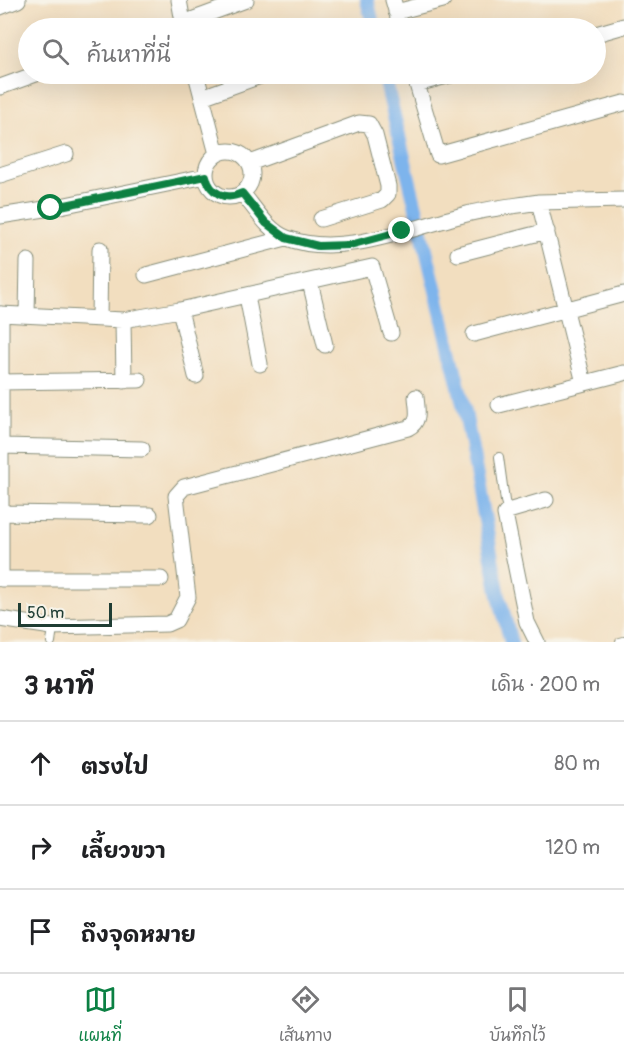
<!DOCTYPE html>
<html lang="th">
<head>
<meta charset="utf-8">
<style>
  :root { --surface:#fff; --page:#f2f2f2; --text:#202124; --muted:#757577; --line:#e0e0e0; --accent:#0b8043 }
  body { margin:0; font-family:Pangolin,"Playpen Sans Thai",sans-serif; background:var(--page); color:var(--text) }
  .scale { position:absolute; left:18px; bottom:15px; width:94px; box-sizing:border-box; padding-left:6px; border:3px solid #1f3d34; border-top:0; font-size:16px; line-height:21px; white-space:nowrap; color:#1f3d34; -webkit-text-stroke:4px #f7f3e8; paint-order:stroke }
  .stop { position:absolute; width:18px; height:18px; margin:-14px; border:4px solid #0b8043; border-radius:50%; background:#fff }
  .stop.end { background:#0b8043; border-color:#fff; box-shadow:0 2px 6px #0008 }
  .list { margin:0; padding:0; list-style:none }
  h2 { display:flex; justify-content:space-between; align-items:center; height:78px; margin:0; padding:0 24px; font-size:26px }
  h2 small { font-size:20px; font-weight:400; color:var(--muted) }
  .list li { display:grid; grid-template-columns:39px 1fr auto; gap:18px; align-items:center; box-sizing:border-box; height:84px; padding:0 24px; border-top:2px solid var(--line) }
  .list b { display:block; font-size:22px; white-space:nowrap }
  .list em { font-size:20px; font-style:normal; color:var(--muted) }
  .icon { flex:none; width:33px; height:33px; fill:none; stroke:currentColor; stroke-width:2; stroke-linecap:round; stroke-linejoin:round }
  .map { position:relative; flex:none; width:624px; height:642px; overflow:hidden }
  .search { position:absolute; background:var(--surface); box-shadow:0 6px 24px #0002; left:18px; right:18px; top:18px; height:66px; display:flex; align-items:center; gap:15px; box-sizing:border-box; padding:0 21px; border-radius:33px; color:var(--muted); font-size:22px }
  .sheet { height:330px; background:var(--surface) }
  nav { display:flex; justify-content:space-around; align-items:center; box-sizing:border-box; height:84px; border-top:2px solid var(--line); background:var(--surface); font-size:16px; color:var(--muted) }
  nav a { display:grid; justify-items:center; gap:3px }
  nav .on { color:var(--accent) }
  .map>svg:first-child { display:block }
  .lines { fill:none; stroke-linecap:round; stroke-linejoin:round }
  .canal { stroke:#7db4ec; stroke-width:14 }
  .lane-casing { stroke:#888e7a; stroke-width:10 }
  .street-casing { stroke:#888e7a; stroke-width:17 }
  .lane { stroke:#fff; stroke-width:8 }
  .street { stroke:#fff; stroke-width:15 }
  .route { stroke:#0b8043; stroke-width:8 }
</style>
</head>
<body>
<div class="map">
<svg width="624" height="642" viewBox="0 0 624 642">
  <rect width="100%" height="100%" fill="#f7f3e8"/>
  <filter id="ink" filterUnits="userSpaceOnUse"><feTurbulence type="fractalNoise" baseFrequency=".0167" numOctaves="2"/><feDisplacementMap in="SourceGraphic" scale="12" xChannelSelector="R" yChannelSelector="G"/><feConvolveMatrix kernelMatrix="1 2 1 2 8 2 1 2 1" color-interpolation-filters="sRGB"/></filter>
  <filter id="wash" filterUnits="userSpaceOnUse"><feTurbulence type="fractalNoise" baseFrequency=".008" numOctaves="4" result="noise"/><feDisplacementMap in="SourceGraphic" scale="24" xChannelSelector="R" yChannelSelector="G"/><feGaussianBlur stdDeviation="1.35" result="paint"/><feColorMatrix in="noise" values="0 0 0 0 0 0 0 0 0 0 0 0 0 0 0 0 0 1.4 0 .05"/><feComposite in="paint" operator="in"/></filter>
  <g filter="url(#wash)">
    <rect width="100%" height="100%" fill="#f2debf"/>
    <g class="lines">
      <path class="canal" d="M367,0l7,28
        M384,74l81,338 34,184 12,46"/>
    </g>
  </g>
  <g filter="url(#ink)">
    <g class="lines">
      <g class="lane-casing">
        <path id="lane" d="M499,457l6,44 3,10
          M51,642l1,-7
          M620,642l4,-1"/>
      </g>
      <g class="street-casing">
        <path id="street" d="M179,0l5,28
          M393,0l8,28
          M0,7l18,-7
          M396,12l47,-12
          M183,23l63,-23
          M596,34l28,-8
          M196,74l21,80
          M414,74l24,81 186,-52
          M417,84l37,-10
          M0,87l36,-13
          M202,97l64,-23
          M206 174a23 23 0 1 1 46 0a23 23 0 1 1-46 0Z
          M250,163l109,-40 10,1 6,11 13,51v8l-6,6 -61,19
          M0,175l66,-21
          M242,193c13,15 26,38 45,45 53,21 126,-11 180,-24 23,-6 48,-8 72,-12l45,181
          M539,202l85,-2
          M0,216l51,-8 155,-32
          M458,254l89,-23
          M146,275l140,-37
          M310,282l15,63
          M247,296l13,68
          M180,310l16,66
          M0,314l123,6 57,-10 192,-43 19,66
          M1,314v265h160
          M27,315l1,-54
          M99,319l1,-70
          M123,320l1,61
          M474,334l150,-40
          M1,382l138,-2
          M499,405l125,-32
          M1,446l141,3
          M1,513l149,2
          M0,619l52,8 115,-3 9,-4 12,-23 -12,-101 8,-9 224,-59c13,-7 9,-18 8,-31
          M537,642l-10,-20 -22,-108 3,-3 38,-11"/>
      </g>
      <use href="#lane" class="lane"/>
      <use href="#street" class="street"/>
    </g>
  </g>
  <g class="lines" filter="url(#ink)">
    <path class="route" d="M51,208l155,-32c4,18 20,25 36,17l24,30 20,15 32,8 32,-1 52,-14"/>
  </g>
</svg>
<div class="scale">50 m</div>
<div class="stop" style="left:51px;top:208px"></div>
<div class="stop end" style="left:402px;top:231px"></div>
<div class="search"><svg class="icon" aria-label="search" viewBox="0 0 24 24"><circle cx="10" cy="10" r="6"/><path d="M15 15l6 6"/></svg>ค้นหาที่นี่</div>
</div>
<section class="sheet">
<h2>3 นาที<small>เดิน · 200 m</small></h2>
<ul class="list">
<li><svg class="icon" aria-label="ahead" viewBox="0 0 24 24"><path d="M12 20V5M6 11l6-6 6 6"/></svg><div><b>ตรงไป</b></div><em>80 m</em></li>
<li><svg class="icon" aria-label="right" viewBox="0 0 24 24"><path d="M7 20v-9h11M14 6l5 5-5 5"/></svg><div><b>เลี้ยวขวา</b></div><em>120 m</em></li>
<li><svg class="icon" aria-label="arrive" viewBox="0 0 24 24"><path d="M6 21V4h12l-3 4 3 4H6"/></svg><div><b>ถึงจุดหมาย</b></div></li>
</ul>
</section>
<nav>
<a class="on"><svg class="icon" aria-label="map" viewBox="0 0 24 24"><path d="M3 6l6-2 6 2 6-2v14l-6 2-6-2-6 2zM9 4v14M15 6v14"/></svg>แผนที่</a>
<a><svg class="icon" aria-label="directions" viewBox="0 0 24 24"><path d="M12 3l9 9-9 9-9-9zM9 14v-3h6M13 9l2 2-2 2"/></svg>เส้นทาง</a>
<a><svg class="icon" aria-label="saved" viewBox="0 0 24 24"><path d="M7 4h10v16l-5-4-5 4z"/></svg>บันทึกไว้</a>
</nav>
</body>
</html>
